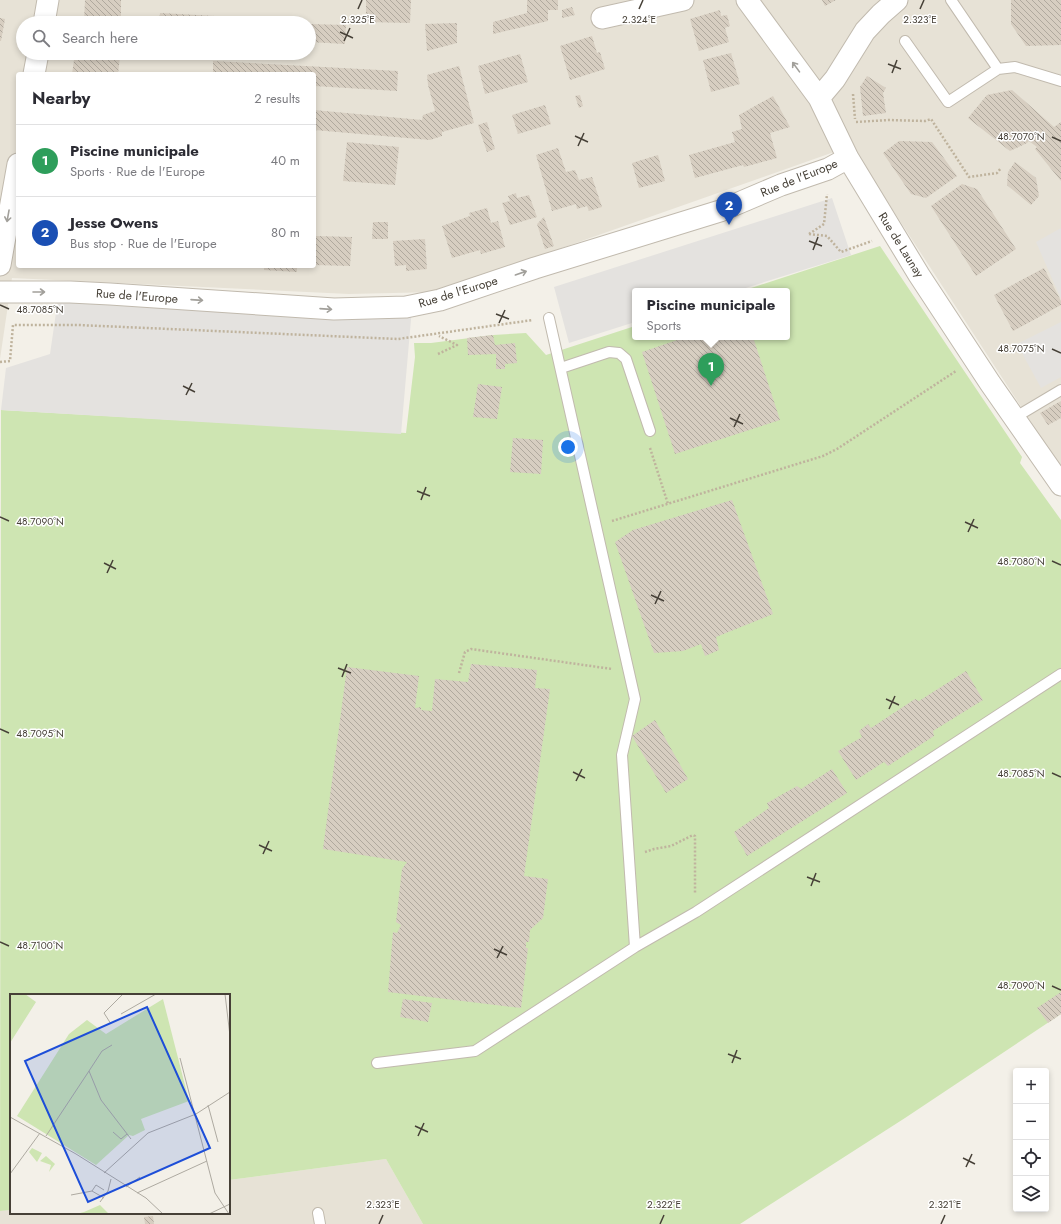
<!DOCTYPE html>
<html lang="en">
<head>
<meta charset="utf-8">
<style>
  :root { --surface:#fff; --page:#f7f7f7; --text:#2b2b33; --muted:#7c7c81; --line:#e1e1e2; --accent:#f04322 }
  body { margin:0; font-family:Jost,sans-serif; background:var(--page); color:var(--text) }
  .controls { position:absolute; right:12px; bottom:12px; display:grid; overflow:hidden; border-radius:4px; box-shadow:0 2px 6px #0003 }
  .controls button { width:36px; height:36px; display:grid; place-items:center; padding:0; border:0; border-bottom:1px solid var(--line); background:var(--surface); color:var(--text); font:20px sans-serif }
  .you { position:absolute; left:568px; top:447px; width:14px; height:14px; margin:-10px; border:3px solid #fff; border-radius:50%; background:#1a73e8; box-shadow:0 0 0 6px #1a73e833 }
  .badge { display:grid; place-items:center; width:26px; height:26px; border-radius:50%; background:var(--accent); color:#fff; font-size:13px; font-weight:700 }
  .pin { position:absolute; translate:-50% -33px; filter:drop-shadow(0 1px 2px #0008) }
  .pin::after { content:''; position:absolute; top:21px; width:14px; height:12px; background:inherit; clip-path:polygon(0 0,100% 0,50% 100%) }
  .popup { position:absolute; left:632px; top:288px; width:158px; height:52px; box-sizing:border-box; display:grid; place-content:center; border-radius:4px; background:var(--surface); filter:drop-shadow(0 1px 3px #0005); font-size:13px; white-space:nowrap; color:var(--muted) }
  .popup b { font-size:15px; color:var(--text) }
  .popup::after { content:''; position:absolute; left:50%; top:100%; margin-left:-8px; border:8px solid transparent; border-top-color:var(--surface) }
  .list { margin:0; padding:0; list-style:none }
  h2 { display:flex; justify-content:space-between; align-items:center; height:52px; margin:0; padding:0 16px; font-size:17px }
  h2 small { font-size:13px; font-weight:400; color:var(--muted) }
  .list li { display:grid; grid-template-columns:26px 1fr auto; gap:12px; align-items:center; box-sizing:border-box; height:72px; padding:0 16px; border-top:1px solid var(--line) }
  .list b { display:block; font-size:15px; white-space:nowrap }
  .list p { margin:0; font-size:13px; white-space:nowrap; color:var(--muted) }
  .list em { font-size:13px; font-style:normal; color:var(--muted) }
  .icon { flex:none; width:22px; height:22px; fill:none; stroke:currentColor; stroke-width:2; stroke-linecap:round; stroke-linejoin:round }
  .map { position:relative; flex:none; width:1061px; height:1224px; overflow:hidden }
  .search { position:absolute; background:var(--surface); box-shadow:0 2px 6px #0003; left:16px; top:16px; width:300px; height:44px; display:flex; align-items:center; gap:10px; box-sizing:border-box; padding:0 14px; border-radius:22px; color:var(--muted); font-size:15px }
  .panel { position:absolute; background:var(--surface); box-shadow:0 2px 6px #0003; left:16px; top:72px; width:300px; height:196px; border-radius:4px }
  .map>svg:first-child { display:block }
  .residential { fill:#e7e2d6; fill-rule:evenodd }
  .park { fill:#cee5b2 }
  .parking { fill:#e4e2df }
  .building { fill:url(#building-back-hatch) }
  .lines { fill:none; stroke-linecap:round; stroke-linejoin:round }
  .service-casing { stroke:#c1baae; stroke-width:12 }
  .minor-casing { stroke:#c1baae; stroke-width:23 }
  .path { stroke:#bfb39d; stroke-width:2.5; stroke-dasharray:2 2; stroke-linecap:butt }
  .service { stroke:#fff; stroke-width:10 }
  .minor { stroke:#fff; stroke-width:21 }
  .oneway { stroke:#a2a09b }
  .ticks { fill:none; stroke:#464037; stroke-width:1.5 }
  .labels { text-anchor:middle; stroke-width:3; stroke-linejoin:round; paint-order:stroke }
  .street-label { font-size:12px; fill:#464037; stroke:#fff }
  .inset-road { fill:none; stroke:#aeaaa1; stroke-width:1 }
  .view { fill:#1d4ed8; fill-opacity:0.15; stroke:#1d4ed8; stroke-width:2 }
  .inset-edge { fill:none; stroke:#464037; stroke-width:2 }
  .ticks-label { font-size:10px; text-anchor:middle; fill:#464037; stroke:#fff; stroke-width:3; stroke-linejoin:round; paint-order:stroke }
</style>
</head>
<body>
<div class="map">
<svg width="1061" height="1224" viewBox="0 0 1061 1224">
  <defs>
    <pattern id="building-back-hatch" width="6" height="6" patternUnits="userSpaceOnUse"><rect width="6" height="6" fill="#d7cec1"/><path d="M-1 5l2 2M0 0l6 6M5-1l2 2" fill="none" stroke="#b0a99e"/></pattern>
  </defs>
  <rect width="100%" height="100%" fill="#f3f0e8"/>
  <path class="residential" d="M0,0h1061v468l-210,-322 -414,146 -88,2 -337,-16 -12,81zM23,23h286v30h-286zM18,74h296v192h-296z
    M386,1159l37,65h-423v-13l11,-1v3h218v-33z"/>
  <path class="park" d="M880,246l142,211 -2,6 41,57v494l-156,104 -165,106h-317l-37,-65 -157,21v-185h-218v215l-11,1 1,-801 405,23 9,-76 -1,-14h17l62,-8 33,-2 20,22 89,-29v11h152v-46h-45z"/>
  <path class="parking" d="M832,198l19,57 -115,36h-101v31l-66,21 -15,-56z
    M1061,228v71l-25,-57z
    M59,292l353,16 -11,126 -400,-24 5,-42 44,-14z
    M1061,322v55l-20,11 -24,-44z"/>
  <path class="building" d="M85,0h36v23l-37,-2z
    M366,0h45l-1,23 -44,-1z
    M527,0h31v10h-10v11l-55,13v-12l34,-9z
    M822,0h14l-11,6z
    M1011,0h50v45l-35,1 -15,-22z
    M572,7l3,8 -13,3v-8z
    M720,10l1,6 6,-1 3,11 -5,2 4,14 -30,9 -9,-32z
    M160,13l112,6v4h-113z
    M0,18l5,1 -4,22h-1z
    M457,23v20l-30,8 -2,-27z
    M309,24l37,1 -1,19 -36,-2z
    M592,36l5,17 3,-1 5,17 -35,11 -10,-34z
    M75,53l45,4 -2,17h-46z
    M731,53l9,31 -29,8 -8,-32z
    M520,54l8,28 -43,12 -7,-28z
    M213,61l185,10 -1,20 -83,-5v-12h-101z
    M459,66l15,57 -32,9v4l-12,4 -116,-10v-20l108,10 1,-5 12,-4 -7,-26 -1,-10z
    M867,76l19,12 -3,5 3,20 -23,3 -3,-29z
    M1012,90l42,37 7,-5v59l-26,-32 2,-2 -8,-6 -2,2 -17,8 -42,-33 19,-23z
    M580,95l3,11 -4,2 -4,-12z
    M773,96l17,31 -20,6 7,25 -33,9 -1,-2 -48,13 -6,-23 46,-13 -3,-10 10,-3 -3,-14z
    M545,105l6,19 -33,10 -6,-19z
    M487,122l8,27 -8,3 -9,-27z
    M899,141l33,1 25,34 -31,22 -15,-4 -28,-41z
    M347,142l52,5 -4,38 -52,-4z
    M558,148l8,24 9,-2 4,10 13,-3 10,30 -13,4 -2,-5 -10,3 -1,-5 -24,7 -16,-56z
    M658,155l7,26 -26,7 -7,-25z
    M1015,162l21,16 3,18 -8,9 -24,-20 1,-13z
    M962,184l15,5 39,60 -40,27 -45,-70z
    M516,193l1,5 12,-3 8,22 -27,8 -8,-22 8,-2 -2,-5z
    M487,208l4,15 7,-2 7,26 -24,7 -1,-4 -28,8 -10,-32 28,-10 -1,-3z
    M544,217l10,29 -9,3 -8,-25z
    M373,222h15v17h-16z
    M316,236l36,1 -2,29 -36,-1z
    M425,239l2,30 -21,2v-6l-11,1 -2,-25z
    M264,266h33v6l-33,-2z
    M1044,268l17,33v4l-48,26 -19,-36z
    M493,335l2,10 20,-2 2,20 -12,1v5h-9v-15l-28,1 -1,-17z
    M686,337h67l27,83 -105,34 -33,-102z
    M478,384l24,3 -5,32 -24,-2z
    M1061,401v17l-13,7 -8,-12z
    M513,438l30,2 -2,34 -31,-2z
    M732,500l41,114 -57,23 3,13 -14,6 -4,-12 -18,7 -29,2 -39,-111 18,-12z
    M471,664l66,6 -2,18 15,1 -26,187 24,3 -5,39 -13,12 -1,12h-3v6h2l-7,60 -133,-16 5,-60 4,1 4,-8 -5,-3 6,-53 5,-7 -84,-13 24,-182 72,9 -4,32 6,-1v3l11,1 3,-32 33,3z
    M966,671l17,29 -50,31 1,5 -46,30 -4,-4 -28,18 -18,-29 24,-14 -3,-6 9,-7 3,4 44,-29 4,2z
    M655,720l33,59 -22,14 -34,-57z
    M832,769l15,24 -100,63 -13,-24 35,-24 -2,-5 30,-17 4,3z
    M1061,992v22l-13,9 -11,-15z
    M403,999l29,4 -4,19 -28,-5z
    M153,1216l1,8h-9l-1,-7z"/>
  <g class="lines">
    <g class="service-casing">
      <path id="service" d="M905,41l43,61 50,-33 -47,-69
        M998,69l17,-2 46,14
        M561,368l48,-16 10,1 7,6 24,72
        M1014,418l47,-28
        M635,947l61,-35 365,-238
        M377,1063l98,-12 160,-104 -13,-192 13,-56 -86,-381
        M318,1213l2,11"/>
    </g>
    <g class="minor-casing">
      <path id="minor" d="M747,0l72,98 29,60 71,117 71,108 71,102
        M602,18l81,-18
        M44,23l4,-23
        M34,74l4,-21
        M819,98l16,-19 30,-48 16,-17 16,-14
        M0,265l18,-101
        M0,292h70l40,2 224,15 72,-2 34,-7 95,-32 185,-57 61,-26 47,-16 20,-11"/>
    </g>
    <path class="path" d="M853,94l2,25
      M856,122l32,-2 37,1 6,-2 38,58 28,-4 4,-5
      M809,234l15,-10 3,-30
      M809,234l18,2 14,16 31,-11
      M438,354l19,-9 -18,-9
      M0,362l10,-1 3,-36h65l320,14 135,-19
      M650,448l18,56
      M612,521l211,-65 14,-7 119,-78
      M459,673l6,-21 6,-3 141,20
      M645,852l9,-3 17,-3 22,-11 2,1v57"/>
    <use href="#service" class="service"/>
    <use href="#minor" class="minor"/>
  </g>
  <defs><path id="oneway-shaft" d="M-6 0H5M1.5-3L5.5 0L1.5 3" fill="none" stroke-width="1.6" stroke-linecap="round" stroke-linejoin="round"/></defs>
  <g class="oneway">
    <use href="#oneway-shaft" transform="translate(796 67) rotate(-126)"/>
    <use href="#oneway-shaft" transform="translate(8 216) rotate(100)"/>
    <use href="#oneway-shaft" transform="translate(521 273) rotate(-19)"/>
    <use href="#oneway-shaft" transform="translate(39 292)"/>
    <use href="#oneway-shaft" transform="translate(197 300) rotate(4)"/>
    <use href="#oneway-shaft" transform="translate(326 309) rotate(4)"/>
  </g>
  <path class="ticks" d="M358,9l4,-9M639,9l4,-9M920,9l4,-9M340,32l13,6M344,41l6,-13M888,64l13,5M892,73l5,-13M575,136l13,6M1052,137l9,4M578,146l6,-13M809,241l13,5M813,250l5,-13M0,305l9,4M496,314l13,5M499,323l6,-13M1052,349l9,4M183,386l12,6M186,395l6,-12M730,418l13,6M734,427l6,-13M417,491l13,5M421,500l5,-13M0,517l9,4M965,522l13,6M968,532l6,-13M1052,561l9,4M104,563l12,6M107,573l6,-13M651,595l13,6M655,604l6,-13M338,668l13,5M342,677l5,-13M886,699l13,6M889,709l6,-13M0,729l9,4M573,772l12,6M1052,773l9,4M576,781l6,-12M259,845l13,6M263,854l6,-13M807,877l13,5M811,886l5,-13M0,942l9,4M494,949l13,6M497,958l6,-12M1052,986l9,4M728,1054l13,5M732,1063l5,-13M415,1126l13,6M418,1136l6,-13M963,1158l12,6M966,1167l6,-13M379,1224l4,-9M660,1224l4,-9M941,1224l4,-9"/>
  <g class="labels">
    <g class="street-label">
      <text transform="translate(799 178) rotate(-22)" y="4">Rue de l'Europe</text>
      <text transform="translate(901 245) rotate(58)" y="4">Rue de Launay</text>
      <text transform="translate(458 292) rotate(-17)" y="4">Rue de l'Europe</text>
      <text transform="translate(137 296) rotate(4)" y="4">Rue de l'Europe</text>
    </g>
  </g>
  <g transform="translate(10 994)">
    <rect width="220" height="220" fill="#f3f0e8"/>
    <path d="M22,154l10,5 -5,9 -8,-10zM36,162l9,8 -6,8 2,-7 -11,-4z" fill="#cee5b2"/>
    <path d="M0,0h15l11,8 -26,41zM153,5l26,102 -48,18 4,11 -12,6 -4,-1 -33,30 -79,-49 52,-82 18,-14 19,14zM90,211l9,9h-33l8,-2z" fill="#cee5b2"/>
    <path class="inset-road" d="M215,0l5,42M111,20l35,-20M101,30l-7,-11 19,-19M102,51l-10,6 -13,20 12,29 30,39M170,64l35,135 14,21M198,111l10,37M0,123l66,37 70,44 17,16M103,138l8,7 6,-5M36,142l43,-65M94,179l44,-40 48,-19 34,-22M0,180l30,-41M116,193l14,-10M127,199l70,-32M61,201l21,-4M94,204l-12,-7 4,-6 8,5M90,208l8,-11 3,-12M199,220l21,-10"/>
    <path class="view" d="M137,13l63,141 -122,54 -63,-141z"/>
    <rect width="220" height="220" class="inset-edge"/>
  </g>
  <g class="ticks-label">
    <text x="358" y="23">2.325°E</text>
    <text x="920" y="23">2.323°E</text>
    <text x="639" y="23">2.324°E</text>
    <text x="1021" y="140">48.7070°N</text>
    <text x="40" y="313">48.7085°N</text>
    <text x="1021" y="352">48.7075°N</text>
    <text x="40" y="525">48.7090°N</text>
    <text x="1021" y="565">48.7080°N</text>
    <text x="40" y="737">48.7095°N</text>
    <text x="1021" y="777">48.7085°N</text>
    <text x="40" y="949">48.7100°N</text>
    <text x="1021" y="989">48.7090°N</text>
    <text x="383" y="1208">2.323°E</text>
    <text x="664" y="1208">2.322°E</text>
    <text x="945" y="1208">2.321°E</text>
  </g>
</svg>
<div class="controls">
<button>+</button>
<button>−</button>
<button><svg class="icon" aria-label="locate" viewBox="0 0 24 24"><circle cx="12" cy="12" r="6"/><path d="M12 2v4M12 18v4M2 12h4M18 12h4"/></svg></button>
<button><svg class="icon" aria-label="layers" viewBox="0 0 24 24"><path d="M12 4l9 5-9 5-9-5zM3 14l9 5 9-5"/></svg></button>
</div>
<div class="you"></div>
<div class="pin badge" style="left:711px;top:386px;background:#2e9e5b">1</div>
<div class="popup"><b>Piscine municipale</b>Sports</div>
<div class="pin badge" style="left:729px;top:225px;background:#1a4fb4">2</div>
<div class="search"><svg class="icon" aria-label="search" viewBox="0 0 24 24"><circle cx="10" cy="10" r="6"/><path d="M15 15l6 6"/></svg>Search here</div>
<section class="panel">
<h2>Nearby<small>2 results</small></h2>
<ul class="list">
<li><span class="badge" style="background:#2e9e5b">1</span><div><b>Piscine municipale</b><p>Sports · Rue de l'Europe</p></div><em>40 m</em></li>
<li><span class="badge" style="background:#1a4fb4">2</span><div><b>Jesse Owens</b><p>Bus stop · Rue de l'Europe</p></div><em>80 m</em></li>
</ul>
</section>
</div>
</body>
</html>
